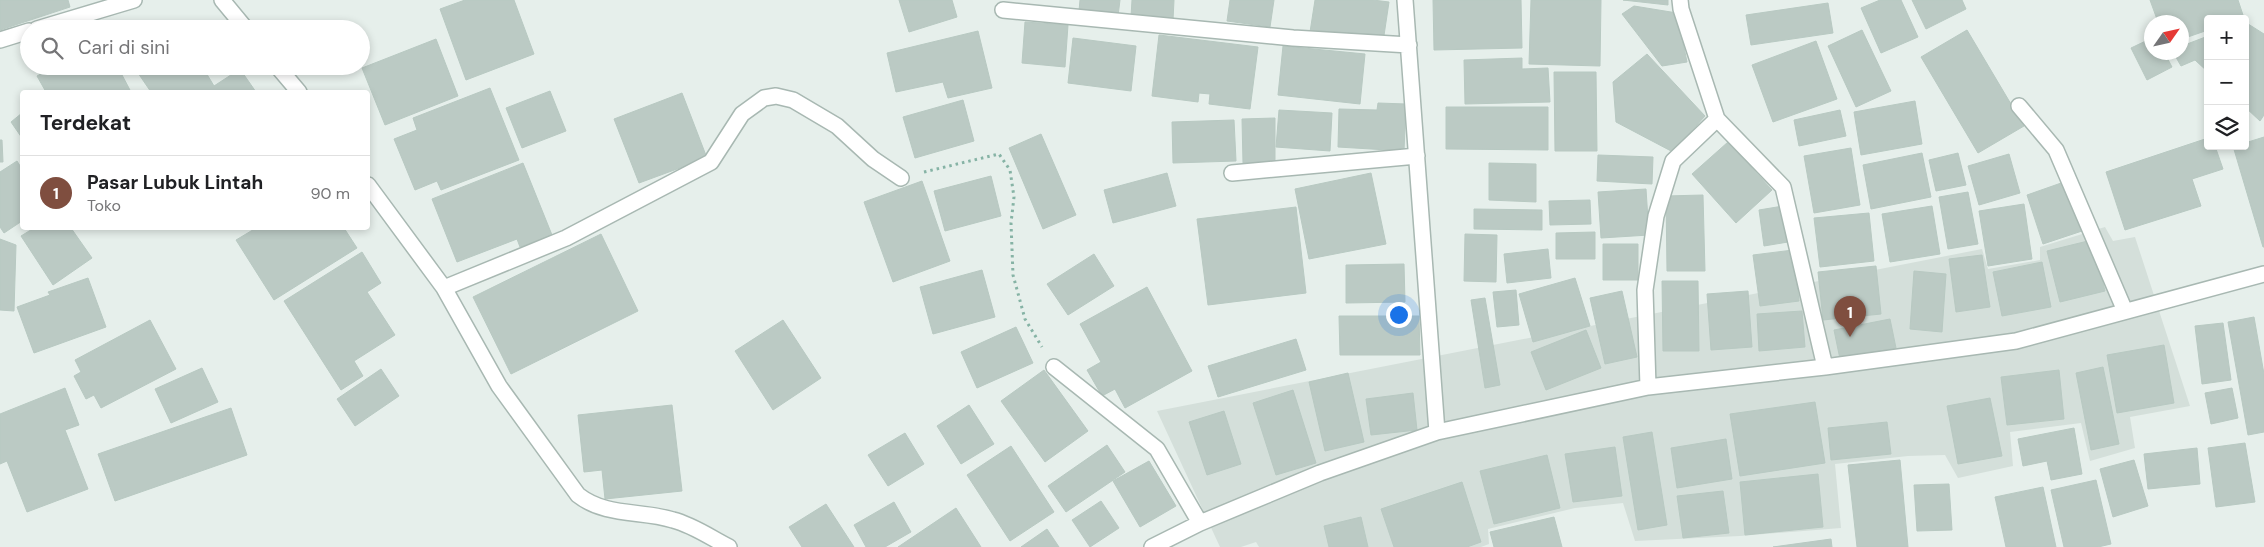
<!DOCTYPE html>
<html lang="id">
<head>
<meta charset="utf-8">
<style>
  :root { --surface:#fff; --page:#f2f2f2; --text:#202124; --muted:#757577; --line:#e0e0e0; --accent:#7f4e3f }
  body { margin:0; font-family:"DM Sans",sans-serif; background:var(--page); color:var(--text) }
  .controls { position:absolute; right:15px; top:15px; display:grid; overflow:hidden; border-radius:5px; box-shadow:0 2px 8px #0003 }
  .controls button { width:45px; height:45px; display:grid; place-items:center; padding:0; border:0; border-bottom:1px solid var(--line); background:var(--surface); color:var(--text); font:25px sans-serif }
  .compass { position:absolute; left:2144px; top:15px; width:45px; height:45px; border-radius:50%; background:var(--surface); box-shadow:0 2px 8px #0003; rotate:56deg }
  .you { position:absolute; left:1398px; top:314px; width:18px; height:18px; margin:-12px; border:4px solid #fff; border-radius:50%; background:#1a73e8; box-shadow:0 0 0 8px #1a73e833 }
  .badge { display:grid; place-items:center; width:32px; height:32px; border-radius:50%; background:var(--accent); color:#fff; font-size:16px; font-weight:700 }
  .pin { position:absolute; translate:-50% -41px; filter:drop-shadow(0 1px 2px #0008) }
  .pin::after { content:''; position:absolute; top:26px; width:18px; height:15px; background:inherit; clip-path:polygon(0 0,100% 0,50% 100%) }
  .list { margin:0; padding:0; list-style:none }
  h2 { display:flex; justify-content:space-between; align-items:center; height:65px; margin:0; padding:0 20px; font-size:21px }
  h2 small { font-size:16px; font-weight:400; color:var(--muted) }
  .list li { display:grid; grid-template-columns:32px 1fr auto; gap:15px; align-items:center; box-sizing:border-box; height:75px; padding:0 20px; border-top:1px solid var(--line) }
  .list b { display:block; font-size:19px; white-space:nowrap }
  .list p { margin:0; font-size:16px; white-space:nowrap; color:var(--muted) }
  .list em { font-size:16px; font-style:normal; color:var(--muted) }
  .icon { flex:none; width:28px; height:28px; fill:none; stroke:currentColor; stroke-width:2; stroke-linecap:round; stroke-linejoin:round }
  .map { position:relative; flex:none; width:2264px; height:547px; overflow:hidden }
  .search { position:absolute; background:var(--surface); box-shadow:0 2px 8px #0003; left:20px; top:20px; width:350px; height:55px; display:flex; align-items:center; gap:12px; box-sizing:border-box; padding:0 18px; border-radius:28px; color:var(--muted); font-size:19px }
  .panel { position:absolute; background:var(--surface); box-shadow:0 2px 8px #0003; left:20px; top:90px; width:350px; height:140px; border-radius:5px }
  .map>svg:first-child { display:block }
  .built { fill:#d4dfda }
  .building { fill:#bbcac4; stroke:#b8c9c2 }
  .lines { fill:none; stroke-linecap:round; stroke-linejoin:round }
  .minor-casing { stroke:#a8b8b2; stroke-width:18 }
  .path { stroke:#86b3a5; stroke-width:3; stroke-dasharray:2.5 4; stroke-linecap:butt }
  .minor { stroke:#fff; stroke-width:15 }
</style>
</head>
<body>
<div class="map">
<svg width="2264" height="547" viewBox="0 0 2264 547">
  <rect width="100%" height="100%" fill="#e6efeb"/>
  <path class="built" d="M2105,227l8,14 22,-4 55,169 -60,11 5,31 -45,13 -9,-38 -71,9 3,34 -55,12 -13,-23 -37,1 -73,8 6,64 -101,8 -105,5 -12,-38 -48,5 -87,21 1,15 -8,3h-222l-3,-5 -15,5h-21l-63,-136 825,-162 6,20 52,-9v-13z"/>
  <path class="building" d="M0,0h68l2,7 -70,23z
    M465,0h49l20,54 -68,26 -26,-71z
    M899,0h53l5,17 -48,15z
    M1080,0h40l-2,16 -39,-5z
    M1132,0h42l-1,20 -42,-3z
    M1230,0h44l-4,27 -43,-6z
    M1315,0h58l16,2 -6,40 -73,-10z
    M1433,0h88l1,48 -88,2z
    M1531,0h70l-1,66 -71,-2z
    M1623,0h45v5z
    M1880,0h21l17,37 -37,16 -20,-45z
    M1912,0h50l4,9 -40,20z
    M2150,0h88l6,18 -36,1v11l-26,9v-17h-24z
    M1828,3l5,30 -82,12 -5,-30z
    M1634,6l43,7 10,49 -25,4 -40,-52z
    M1025,22l43,3 -3,42 -43,-4z
    M2245,22l19,12v81l-4,6 -15,-14z
    M1862,30l29,61 -35,16 -28,-61z
    M1967,30l57,96 -46,27 -57,-96z
    M978,31l14,57 -44,10 -5,-16 -47,10 -9,-39z
    M1159,35l99,12 -8,62 -41,-5 1,-10 -11,-1 -1,9 -46,-6z
    M2208,36v36l-13,-12 -14,6 -8,-14h9v-6z
    M1073,38l63,8 -5,45 -63,-8z
    M2152,38v14h12l8,15 -25,13 -16,-32z
    M436,39l22,57 -73,29 -23,-57z
    M1816,41l21,58 -64,23 -21,-57z
    M1283,46l82,8 -5,50 -82,-9z
    M1647,54l58,62 -32,36 -57,-30 -3,-40z
    M1522,58v11l26,-1 2,34 -85,2 -1,-44z
    M55,66h73l1,3 -8,4 10,19h-85l-9,-16z
    M149,66h53l12,20 26,-17 16,23h-105l-13,-19z
    M1554,72h42l1,79h-42z
    M490,88l29,72 -78,30 -4,-9 -22,9 -21,-51 23,-9 -4,-12z
    M550,91l16,40 -44,17 -16,-40z
    M682,93l25,65 -68,25 -25,-64z
    M963,100l11,41 -59,17 -12,-41z
    M1915,101l7,43 -61,11 -7,-43z
    M1378,103l28,1 -2,47 -66,-4 1,-38 38,1z
    M1446,107h102v43l-102,-1z
    M1279,110l53,3 -2,38 -54,-4z
    M1840,110l6,26 -47,10 -5,-26z
    M22,113v25l-11,-16z
    M1275,118v45h-32l-1,-44z
    M1234,120l2,41 -63,2 -1,-41z
    M1041,134l35,81 -33,14 -34,-81z
    M2264,137v110h-1l-30,-101h12v-3z
    M2208,138v8h7l8,23 -31,10 9,27 -76,24 -19,-58z
    M0,140h2l1,22h-3z
    M1728,142l44,48 -36,33 -44,-49z
    M1851,148l9,57 -46,8 -10,-57z
    M1922,153l9,44 -60,12 -8,-44z
    M1958,153l8,32 -30,6 -7,-31z
    M2009,154l11,39 -41,12 -11,-39z
    M1598,155l55,2 -1,27 -55,-3z
    M17,161l5,8v52l-18,12 -4,-6v-55z
    M523,163l29,72 -32,12 -3,-8 -60,23 -25,-63z
    M1489,163l47,1v38l-47,-2z
    M1167,173l9,33 -63,17 -9,-33z
    M1371,173l15,71 -77,15 -14,-70z
    M991,176l10,40 -56,15 -11,-40z
    M922,181l28,80 -57,21 -29,-80z
    M2064,182l18,49 -39,13 -16,-49z
    M1646,189l3,46 -48,3 -3,-46z
    M1968,192l10,52 -30,5 -9,-52z
    M1703,195l2,76h-38l-1,-75z
    M1590,200l1,24 -41,1 -1,-24z
    M2024,204l8,55 -44,7 -9,-55z
    M1783,206l5,36 -24,4 -5,-36z
    M1932,206l8,48 -50,8 -8,-48z
    M1296,207l10,86 -98,12 -11,-86z
    M1474,209l68,1v20l-68,-1z
    M1869,213l5,48 -54,6 -6,-49z
    M34,228h37l21,30 -39,27 -32,-49z
    M256,228h88l13,20 -83,52 -38,-60z
    M1595,232v27h-39v-26z
    M601,234l37,77 -127,63 -38,-77z
    M1465,234l32,1 -1,47 -32,-1z
    M0,239l16,6 -2,66 -14,-1z
    M2092,240l13,51 -45,11 -13,-51z
    M1603,244h35v36h-35z
    M1548,249l3,29 -44,5 -3,-29z
    M1793,250l6,51 -39,5 -7,-51z
    M362,252l19,31 -14,9 28,43 -41,26 9,15 -22,14 -57,-89z
    M1094,254l20,32 -46,29 -21,-31z
    M1982,255l8,52 -34,5 -7,-53z
    M2042,262l9,45 -49,9 -9,-44z
    M1404,264l1,38 -59,1v-38z
    M1876,266l5,48 -58,6 -5,-48z
    M982,270l13,47 -62,17 -13,-47z
    M1914,271l32,3 -4,58 -32,-3z
    M88,278l18,49 -72,26 -17,-46 33,-12 -2,-3z
    M1575,278l15,48 -57,16 -14,-48z
    M1662,281h36l1,70h-36z
    M1147,287l45,84 -67,37 -10,-19 -13,7 -15,-26 14,-8 -21,-38z
    M1516,290l3,35 -22,2 -4,-35z
    M1622,291l15,66 -32,7 -15,-66z
    M1748,291l4,56 -41,3 -4,-56z
    M1485,298l15,87 -15,3 -14,-88z
    M1802,311l3,36 -46,4 -2,-37z
    M1339,316h80l1,39h-80z
    M2254,317l10,57v58l-16,3 -20,-113z
    M1890,319l6,29 -56,11 -6,-29z
    M150,320l26,49 -75,39 -7,-13 -8,4 -12,-23 7,-4 -6,-12z
    M783,320l38,58 -48,32 -38,-59z
    M2223,323l8,57 -29,4 -7,-58z
    M1016,327l17,36 -56,25 -16,-36z
    M1586,330l15,38 -55,22 -15,-38z
    M1296,339l10,31 -88,27 -10,-31z
    M2164,345l10,58 -57,10 -10,-58z
    M2103,367l16,77 -28,6 -15,-77z
    M202,368l16,34 -47,21 -16,-34z
    M381,369l18,27 -44,30 -18,-27z
    M1044,370l44,61 -43,31 -44,-61z
    M2059,370l5,49 -57,6 -6,-48z
    M1348,373l16,69 -39,9 -16,-69z
    M65,388l14,37 -14,5 23,59 -61,23 -20,-51 -7,3v-50z
    M2232,388l6,30 -27,6 -6,-31z
    M1293,390l23,73 -40,12 -23,-72z
    M1413,393l4,37 -46,5 -5,-36z
    M1990,398l12,58 -44,8 -11,-58z
    M1815,402l10,61 -85,13 -10,-62z
    M672,405l10,86 -77,8 -3,-29 -18,2 -6,-57z
    M969,405l25,39 -33,20 -24,-38z
    M231,408l16,47 -132,46 -17,-47z
    M1224,411l17,53 -34,11 -18,-53z
    M1887,422l4,32 -60,6 -3,-32z
    M2074,428l8,46 -31,6 -4,-19 -24,5 -5,-27z
    M1652,432l15,93 -29,5 -15,-93z
    M905,433l19,31 -36,22 -20,-31z
    M1726,439l6,40 -55,9 -6,-40z
    M2245,443l10,59 -39,5 -8,-59z
    M1107,445l18,27 -59,40 -18,-26z
    M1011,446l43,66 -44,29 -43,-66z
    M1615,447l7,49 -49,6 -8,-48z
    M2197,448l3,36 -52,5 -4,-35z
    M1547,455l13,53 -66,16 -14,-53z
    M1900,460l8,87h-51l-9,-82z
    M2134,460l14,46 -35,11 -13,-48z
    M1149,461l27,45 -36,21 -27,-46z
    M1818,474l5,53 -78,8 -5,-53z
    M2096,480l15,64 -13,3h-34l-13,-57z
    M1462,482l19,60 -14,5h-73l-13,-38z
    M1949,484l3,46 -35,1 -3,-46z
    M2043,487l13,60h-50l-11,-50z
    M1723,491l6,42 -46,5 -6,-42z
    M1101,501l18,27 -29,19 -18,-27z
    M894,502l17,30 -26,15h-19l-12,-22z
    M826,504l28,43h-52l-13,-20z
    M956,508l25,39h-83z
    M1361,517l7,30h-39l-5,-21z
    M1554,517l8,30h-68l-4,-15z
    M1047,529l12,18h-38z
    M1831,539l1,8h-59z"/>
  <g class="lines">
    <g class="minor-casing">
      <path id="minor" d="M222,0l24,29
        M1405,0l32,432
        M1680,0l1,9 36,110
        M1003,10l290,28 116,7
        M37,29l97,-29
        M0,40l29,-9
        M277,66l22,26
        M2019,106l37,44 69,161
        M1232,173l185,-17
        M368,185l76,103 55,98 79,109c28,22 63,15 95,25 20,5 38,18 56,27
        M444,288l122,-50 145,-76 31,-48 22,-16 12,-2 17,4 44,26 36,33 28,19
        M1054,367l103,82 43,74
        M1648,387l-3,-97 11,-74 17,-55 44,-42 66,68 42,180
        M1152,547l48,-24 120,-50 117,-41 211,-45 177,-20 191,-26 248,-67"/>
    </g>
    <path class="path" d="M924,172l75,-18 11,16 4,27 -3,26 2,52 12,44 17,28"/>
    <use href="#minor" class="minor"/>
  </g>
</svg>
<div class="controls">
<button>+</button>
<button>−</button>
<button><svg class="icon" aria-label="layers" viewBox="0 0 24 24"><path d="M12 4l9 5-9 5-9-5zM3 14l9 5 9-5"/></svg></button>
</div>
<svg class="compass" viewBox="-18 -18 36 36"><path d="M0-13l5 13h-10z" fill="#e53935"/><path d="M0 13l5-13h-10z" fill="#757577"/></svg>
<div class="you"></div>
<div class="pin badge" style="left:1850px;top:337px">1</div>
<div class="search"><svg class="icon" aria-label="search" viewBox="0 0 24 24"><circle cx="10" cy="10" r="6"/><path d="M15 15l6 6"/></svg>Cari di sini</div>
<section class="panel">
<h2>Terdekat<small></small></h2>
<ul class="list">
<li><span class="badge">1</span><div><b>Pasar Lubuk Lintah</b><p>Toko</p></div><em>90 m</em></li>
</ul>
</section>
</div>
</body>
</html>
